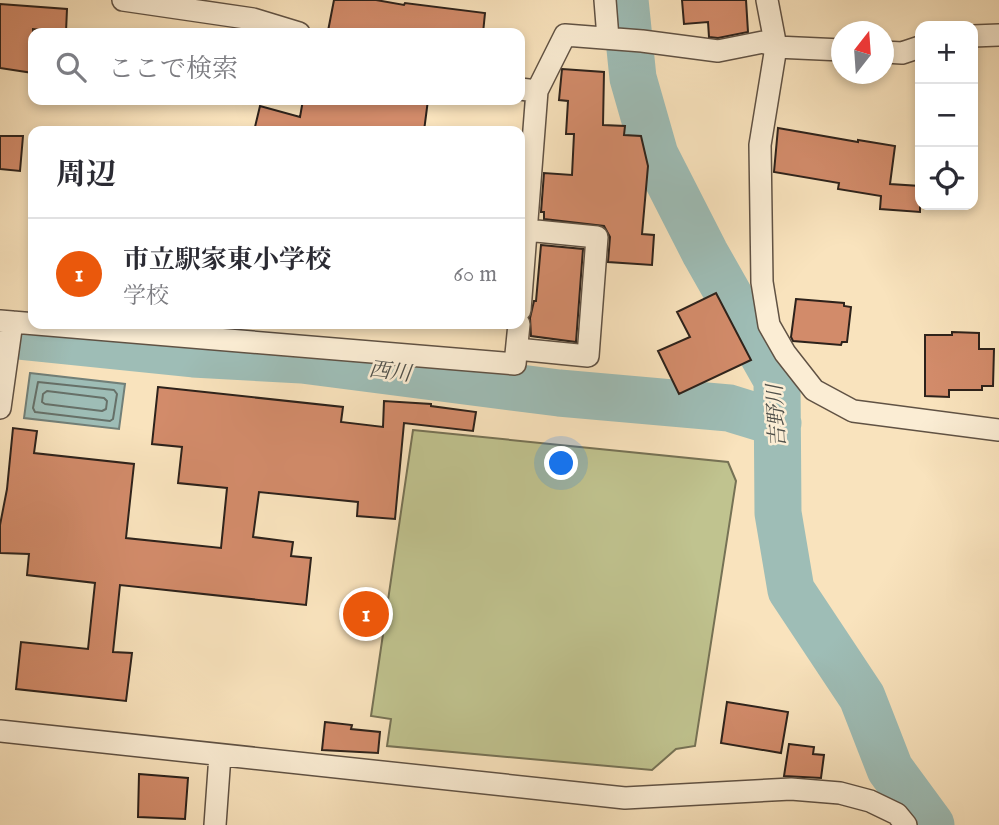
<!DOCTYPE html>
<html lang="ja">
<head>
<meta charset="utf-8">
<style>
  :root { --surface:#fff; --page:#f2f2f3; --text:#2b2b33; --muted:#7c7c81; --line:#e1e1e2; --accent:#ea580c }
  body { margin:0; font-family:"IM FELL English","Noto Serif JP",serif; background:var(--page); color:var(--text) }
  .controls { position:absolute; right:21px; top:21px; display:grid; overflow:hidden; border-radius:14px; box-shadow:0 4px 10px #0003 }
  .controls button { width:63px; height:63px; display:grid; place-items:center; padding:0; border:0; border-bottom:2px solid var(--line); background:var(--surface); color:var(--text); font:35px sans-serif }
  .compass { position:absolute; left:831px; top:21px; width:63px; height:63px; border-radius:50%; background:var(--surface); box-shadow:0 4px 10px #0003; rotate:17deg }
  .you { position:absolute; left:562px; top:464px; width:24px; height:24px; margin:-18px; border:5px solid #fff; border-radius:50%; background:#1a73e8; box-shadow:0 0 0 10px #1a73e833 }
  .badge { display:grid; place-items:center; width:46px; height:46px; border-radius:50%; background:var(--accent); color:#fff; font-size:23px; font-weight:700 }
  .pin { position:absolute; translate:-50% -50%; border:4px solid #fff; box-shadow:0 2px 7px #0006 }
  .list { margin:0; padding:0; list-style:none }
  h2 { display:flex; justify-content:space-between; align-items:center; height:91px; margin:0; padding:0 28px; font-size:30px }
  h2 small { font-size:23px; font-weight:400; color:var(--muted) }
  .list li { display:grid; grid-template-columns:46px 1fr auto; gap:21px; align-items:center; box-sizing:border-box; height:112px; padding:0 28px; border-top:2px solid var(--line) }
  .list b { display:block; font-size:26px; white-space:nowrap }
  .list p { margin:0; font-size:23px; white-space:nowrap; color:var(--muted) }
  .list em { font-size:23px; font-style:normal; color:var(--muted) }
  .icon { flex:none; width:38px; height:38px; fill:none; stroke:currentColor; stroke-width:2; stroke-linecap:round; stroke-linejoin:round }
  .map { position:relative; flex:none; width:999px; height:825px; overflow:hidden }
  .search { position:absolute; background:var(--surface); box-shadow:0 4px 10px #0003; left:28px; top:28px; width:497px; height:77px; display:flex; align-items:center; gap:18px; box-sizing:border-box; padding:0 24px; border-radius:14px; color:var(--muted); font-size:26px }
  .panel { position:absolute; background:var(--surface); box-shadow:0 4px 10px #0003; left:28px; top:126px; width:497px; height:203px; border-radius:14px }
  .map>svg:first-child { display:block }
  .green { fill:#c0c38f; stroke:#767255; stroke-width:2 }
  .water { fill:#9ebdb6; stroke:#717f78; stroke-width:2 }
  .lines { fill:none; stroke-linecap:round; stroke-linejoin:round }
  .shore { stroke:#667068; stroke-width:2 }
  .river { stroke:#9ebdb6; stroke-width:47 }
  .building { fill:#d28b6a; stroke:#2d221b; stroke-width:2 }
  .street-casing { stroke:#605244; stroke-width:24 }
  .street { stroke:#fbedd4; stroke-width:21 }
  .labels { text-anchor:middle; stroke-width:5; stroke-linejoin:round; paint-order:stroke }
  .water-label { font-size:21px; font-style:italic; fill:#4f504a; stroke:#fbedd4 }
</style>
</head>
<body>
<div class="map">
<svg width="999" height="825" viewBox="0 0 999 825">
  <rect width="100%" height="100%" fill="#f9e3bd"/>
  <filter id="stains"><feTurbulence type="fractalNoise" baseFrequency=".00286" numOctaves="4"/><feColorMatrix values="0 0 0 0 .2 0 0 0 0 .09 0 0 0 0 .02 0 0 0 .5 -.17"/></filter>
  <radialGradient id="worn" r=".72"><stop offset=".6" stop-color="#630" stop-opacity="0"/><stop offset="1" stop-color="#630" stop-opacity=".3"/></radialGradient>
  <path class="green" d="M413,430l315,32 8,19 -41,265 -19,3 -24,21 -265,-24 4,-27 -20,-3z"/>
  <path class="water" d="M30,373l95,11 -6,45 -95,-11z"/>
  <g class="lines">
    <path class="shore" d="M38,382l76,8 3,4 -4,25 -3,2 -75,-9 -2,-4z
      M47,391l57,7 3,3 -1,8 -4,2 -57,-7 -3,-2 1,-8z"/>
    <path class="river" d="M625,0l8,78 22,77 50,98 72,127 1,133 13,77 71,107 28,72 41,56
      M0,334l193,20 109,6 257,33 170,15 49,15"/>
  </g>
  <path class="building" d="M334,0h42l28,5 1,-2 80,10 -2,20h-143l-12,-2z
    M682,0h64l2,32 -30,6 -9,-1 -1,-15 -24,2z
    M0,4l67,5 -1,23 -33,-3v44l-33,-5z
    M562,69l42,3 -1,53 22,1 -1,9 17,1 7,30 -6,68 12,1 -2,30 -44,-3 2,-25 -6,-11 -60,-7v-7h-3l3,-39 28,2 2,-41h-8l2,-33 -9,-1z
    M303,100h125l-4,31h-170l6,-25 40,11z
    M778,128l80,14v-2l37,6 -5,38 30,2v26l-40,-3 1,-13 -43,-7 1,-6 -65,-11z
    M0,136h23l-3,35 -20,-2z
    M541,245l42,4 -7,93 -45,-6 -1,-18 4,-17h2z
    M716,293l35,67 -72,34 -21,-43 32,-14 -13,-25z
    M796,299l48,4v3l7,1 -4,35h-5l-1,3 -48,-4 -2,-4z
    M952,332l27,1v16h15l-1,37h-11v4h-33v7l-24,-1v-61h27z
    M158,387l185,20 -2,15 42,5 1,-26 47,3v2l45,6 -3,19 -69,-8 -9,96 -38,-3 1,-14 -99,-10 -6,45 40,5 -2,14 20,2 -5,47 -186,-20 -7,67 19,1 -6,48 -110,-12 5,-47 67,7 7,-66 -68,-8 2,-21 -29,-1v-28l7,-36 6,-61 24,3 -3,22 100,11 -8,74 95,10 6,-60 -49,-5 4,-36 -30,-3z
    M727,702l61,10 -7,41 -60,-10z
    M325,722l27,3 -1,4 29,3 -2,21 -56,-3z
    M789,744l25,3 -1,7 11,1 -3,23 -37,-2z
    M139,774l49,4 -3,41 -47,-2z"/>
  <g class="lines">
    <g class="street-casing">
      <path id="street" d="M123,0l130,19 46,14
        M605,0l3,38
        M767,0l9,47 -16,98 2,137 7,43 16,28 29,37 39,21 146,19
        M973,36l26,-1
        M884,52l18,1 18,-6
        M520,89l17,2 28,-56 77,6 76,10 45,-9 13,5 66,3
        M520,310l17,-219
        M0,321l515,43 4,-40
        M517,349l71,7 9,-119 -71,-7
        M0,408l12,-86
        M0,731l625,67 166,-9 49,4 30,8 27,13 9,11
        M215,825l5,-70"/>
    </g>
    <use href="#street" class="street"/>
  </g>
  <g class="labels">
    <g class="water-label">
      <text transform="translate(390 371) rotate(7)" y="7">西川</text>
      <text transform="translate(776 416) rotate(-93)" y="7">吉野川</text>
    </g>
  </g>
  <rect width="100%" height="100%" filter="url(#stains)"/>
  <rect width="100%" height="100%" fill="url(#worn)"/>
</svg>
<div class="controls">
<button>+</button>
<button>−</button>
<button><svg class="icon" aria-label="locate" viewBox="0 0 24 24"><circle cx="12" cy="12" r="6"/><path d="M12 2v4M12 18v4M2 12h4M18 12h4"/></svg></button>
</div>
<svg class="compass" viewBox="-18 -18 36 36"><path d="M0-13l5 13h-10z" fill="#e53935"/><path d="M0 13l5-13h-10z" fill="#7c7c81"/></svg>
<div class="you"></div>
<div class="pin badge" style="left:366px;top:614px">1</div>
<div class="search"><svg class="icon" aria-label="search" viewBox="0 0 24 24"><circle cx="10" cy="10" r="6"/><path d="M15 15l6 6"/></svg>ここで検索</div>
<section class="panel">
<h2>周辺<small></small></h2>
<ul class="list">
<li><span class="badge">1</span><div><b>市立駅家東小学校</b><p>学校</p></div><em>60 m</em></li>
</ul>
</section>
</div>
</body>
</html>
